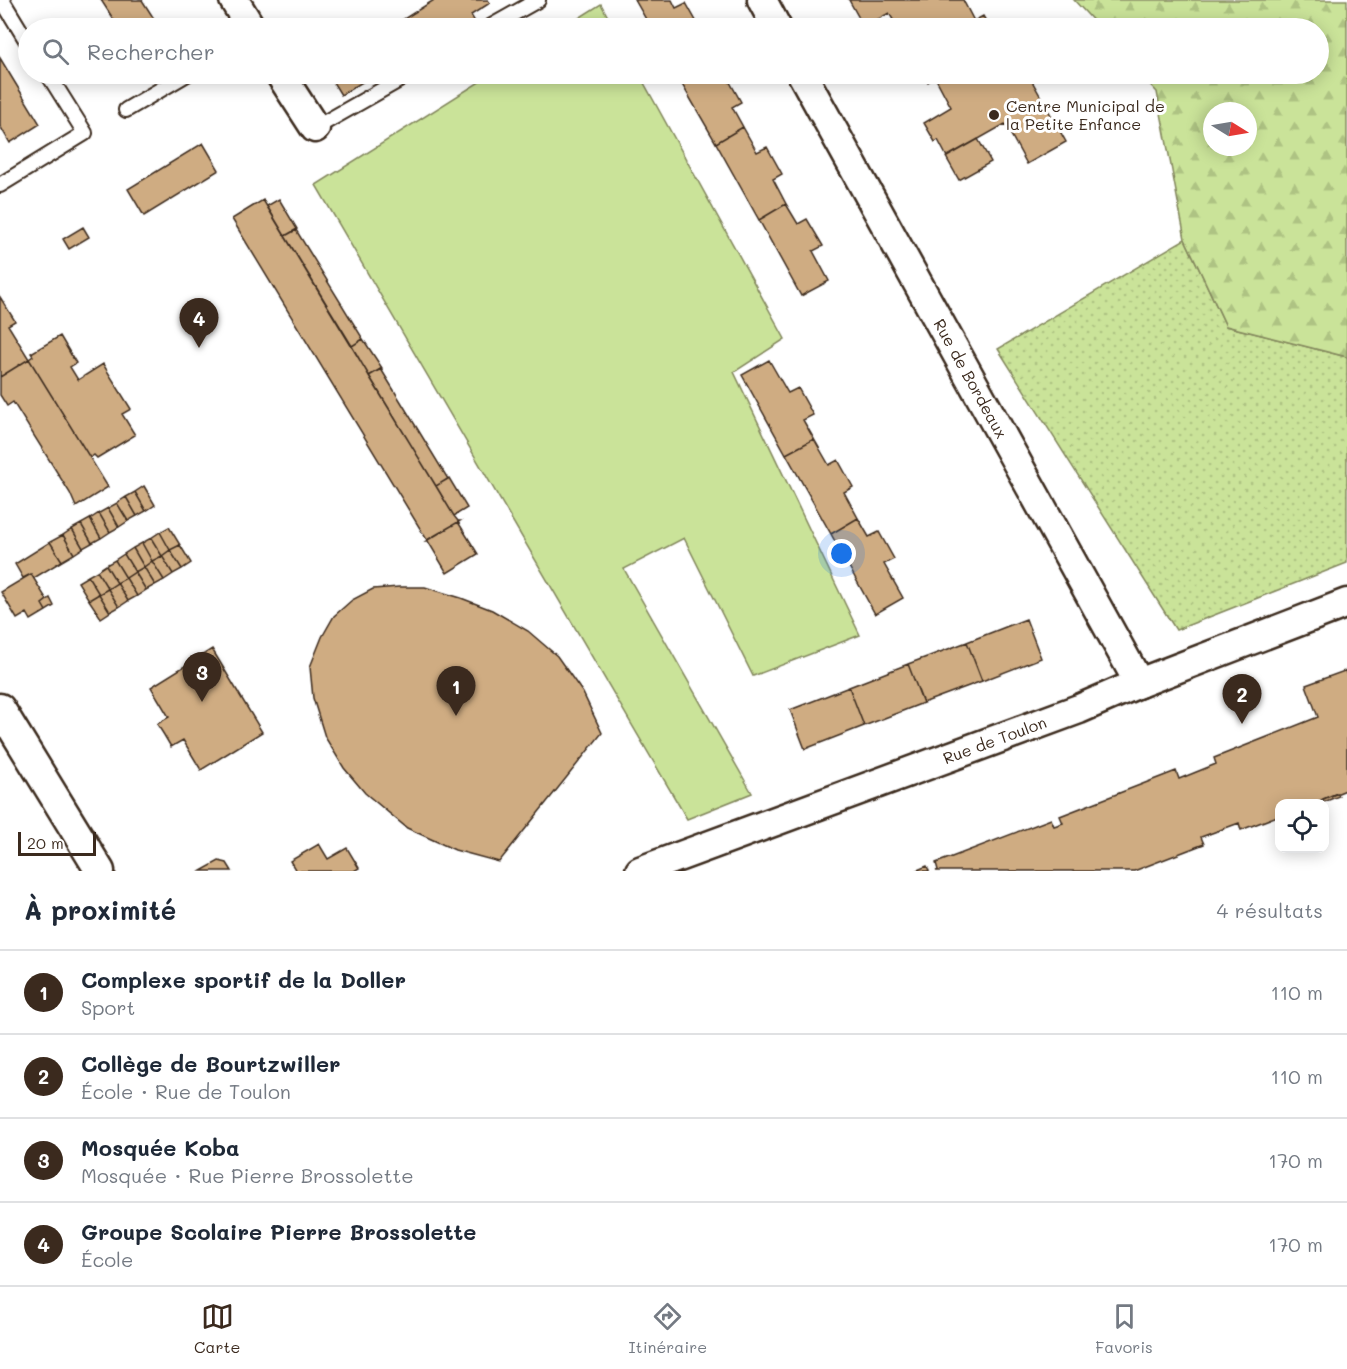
<!DOCTYPE html>
<html lang="fr">
<head>
<meta charset="utf-8">
<style>
  :root { --surface:#fff; --page:#f6f6f7; --text:#1f2937; --muted:#747a83; --line:#e0e1e3; --accent:#3b2a1e }
  body { margin:0; font-family:Mali,sans-serif; background:var(--page); color:var(--text) }
  .controls { position:absolute; right:18px; bottom:18px; display:grid; overflow:hidden; border-radius:12px; box-shadow:0 3px 15px #0003 }
  .controls button { width:54px; height:54px; display:grid; place-items:center; padding:0; border:0; border-bottom:2px solid var(--line); background:var(--surface); color:var(--text); font:30px sans-serif }
  .compass { position:absolute; left:1203px; top:102px; width:54px; height:54px; border-radius:50%; background:var(--surface); box-shadow:0 3px 15px #0003; rotate:101deg }
  .scale { position:absolute; left:18px; bottom:15px; width:78px; box-sizing:border-box; padding-left:6px; border:3px solid #3b2a1e; border-top:0; font-size:16px; line-height:21px; white-space:nowrap; color:#3b2a1e; -webkit-text-stroke:4px #fff; paint-order:stroke }
  .you { position:absolute; left:842px; top:554px; width:21px; height:21px; margin:-15px; border:4px solid #fff; border-radius:50%; background:#1a73e8; box-shadow:0 0 0 9px #1a73e833 }
  .badge { display:grid; place-items:center; width:39px; height:39px; border-radius:50%; background:var(--accent); color:#fff; font-size:20px; font-weight:700 }
  .pin { position:absolute; translate:-50% -50px; filter:drop-shadow(0 2px 3px #0008) }
  .pin::after { content:''; position:absolute; top:32px; width:21px; height:18px; background:inherit; clip-path:polygon(0 0,100% 0,50% 100%) }
  .list { margin:0; padding:0; list-style:none }
  h2 { display:flex; justify-content:space-between; align-items:center; height:78px; margin:0; padding:0 24px; font-size:26px }
  h2 small { font-size:20px; font-weight:400; color:var(--muted) }
  .list li { display:grid; grid-template-columns:39px 1fr auto; gap:18px; align-items:center; box-sizing:border-box; height:84px; padding:0 24px; border-top:2px solid var(--line) }
  .list b { display:block; font-size:22px; white-space:nowrap }
  .list p { margin:0; font-size:20px; white-space:nowrap; color:var(--muted) }
  .list em { font-size:20px; font-style:normal; color:var(--muted) }
  .icon { flex:none; width:33px; height:33px; fill:none; stroke:currentColor; stroke-width:2; stroke-linecap:round; stroke-linejoin:round }
  .map { position:relative; flex:none; width:1347px; height:871px; overflow:hidden }
  .search { position:absolute; background:var(--surface); box-shadow:0 3px 15px #0003; left:18px; right:18px; top:18px; height:66px; display:flex; align-items:center; gap:15px; box-sizing:border-box; padding:0 21px; border-radius:33px; color:var(--muted); font-size:22px }
  .sheet { height:414px; background:var(--surface) }
  nav { display:flex; justify-content:space-around; align-items:center; box-sizing:border-box; height:84px; border-top:2px solid var(--line); background:var(--surface); font-size:16px; color:var(--muted) }
  nav a { display:grid; justify-items:center; gap:3px }
  nav .on { color:var(--accent) }
  .map>svg:first-child { display:block }
  .grass { fill:url(#grass-dots); stroke:#82865c; stroke-width:1.5 }
  .forest { fill:url(#forest-firs); stroke:#82865c; stroke-width:1.5; fill-rule:evenodd }
  .green { fill:#cae399; stroke:#82865c; stroke-width:1.5 }
  .building { fill:#cfac82; stroke:#3b2a1e; stroke-width:1.5 }
  .lines { fill:none; stroke-linecap:round; stroke-linejoin:round }
  .service-casing { stroke:#3b2a1e; stroke-width:18 }
  .minor-casing { stroke:#3b2a1e; stroke-width:33 }
  .service { stroke:#fff; stroke-width:14 }
  .minor { stroke:#fff; stroke-width:28 }
  .poi-dot { fill:#3b2a1e; stroke:#fff; stroke-width:2 }
  .labels { text-anchor:middle; stroke-width:6; stroke-linejoin:round; paint-order:stroke }
  .poi-label { font-size:16px; fill:#3b2a1e; stroke:#fff; text-anchor:start }
  .street-label { font-size:16px; fill:#3b2a1e; stroke:#fff }
</style>
</head>
<body>
<div class="map">
<svg width="1347" height="871" viewBox="0 0 1347 871">
  <defs>
    <pattern id="grass-dots" width="8" height="8" patternUnits="userSpaceOnUse" patternTransform="scale(1.5)"><rect width="8" height="8" fill="#cae399"/><path d="M2 2h.1M6 6h.1" fill="none" stroke="#aec383" stroke-width="1.8" stroke-linecap="round"/></pattern>
    <pattern id="forest-firs" width="22" height="20" patternUnits="userSpaceOnUse" patternTransform="scale(1.5)"><rect width="22" height="20" fill="#cae399"/><path d="M5 1l3.5 6h-7zM16 11l3.5 6h-7z" fill="#aec383"/></pattern>
  </defs>
  <rect width="100%" height="100%" fill="#fff"/>
  <filter id="ink" filterUnits="userSpaceOnUse"><feTurbulence type="fractalNoise" baseFrequency=".0167" numOctaves="2"/><feDisplacementMap in="SourceGraphic" scale="12" xChannelSelector="R" yChannelSelector="G"/><feConvolveMatrix kernelMatrix="1 2 1 2 8 2 1 2 1" color-interpolation-filters="sRGB"/></filter>
  <g filter="url(#ink)">
    <path class="grass" d="M1185,239l41,87 121,31v206l-171,67 -178,-281z"/>
    <path class="forest" d="M1074,0h273v357l-121,-31 -41,-87 -28,-147 -17,-18h178v-46h-218zM1212,111h36v36h-36z"/>
    <path class="green" d="M601,4l13,24h-51z
      M492,74h147l146,265 -51,33 126,263 -107,41 -69,-138 -60,31 128,224 -65,26 -371,-634z"/>
    <path class="building" d="M101,0h41l18,28h-41z
      M434,0h54l2,3 -19,12 4,7 -10,6h-62l-4,-6z
      M635,0h37l4,8 10,-5 14,25h-49z
      M849,0h114l11,21 9,-5 7,12h-92l-9,-15 -25,14z
      M399,22l4,6h-15z
      M0,58l40,66 -30,19 -10,-17z
      M328,74h64l-14,8 -4,-7 -33,20z
      M676,74h37l4,6 9,-5 15,27 -9,5 11,20 -27,16z
      M923,74h105l38,68 -39,22 -22,-40 -58,33 -9,-17 -3,2 -11,-19 27,-16 -16,-30 -7,5z
      M743,127l14,25 10,-5 15,27 -9,5 13,25 -27,16 -43,-77z
      M978,139l13,23 -32,18 -13,-23z
      M203,143l16,27 -75,46 -16,-27z
      M279,199l18,30 -12,7 -18,-30z
      M263,200l191,316 4,5h2l-33,19 -195,-321z
      M786,204l12,20 9,-5 16,27 -10,5 16,30 -28,15 -42,-76z
      M83,227l6,10 -20,12 -6,-10z
      M296,230l67,109 -11,7 -67,-110z
      M0,297l15,24 -7,4 21,34 -29,18z
      M60,336l16,27 -6,4 8,13 25,-16 28,45 -9,5 13,21 -38,23 -3,-3 -4,3 -61,-99 4,-3 -2,-3z
      M363,339l19,29 -13,8 -17,-30z
      M29,359l79,128 -32,20 -6,-14 -57,-91 -6,4 -7,-11v-18z
      M769,360l19,33 10,-5 15,27 -10,5 11,19 -28,15 -44,-79z
      M381,369l67,110 -12,7 -67,-110z
      M814,439l15,26 9,-5 15,27 -9,5 14,26 -27,16 -45,-80z
      M449,478l18,30 -13,8 -18,-30z
      M144,486l11,19 -9,6 -11,-19z
      M135,492l11,19 -9,5 -11,-19z
      M126,497l11,19 -9,5 -11,-18z
      M117,503l11,18 -9,6 -11,-19z
      M108,508l11,19 -9,5 -11,-19z
      M99,513l11,19 -9,6 -11,-19z
      M858,518l11,19 10,-5 15,27 -10,5 19,34 -28,16 -44,-80z
      M90,519l11,19 -9,5 -11,-19z
      M458,522l20,32 -31,19 -19,-32h-2z
      M81,524l11,19 -9,5 -11,-19z
      M169,527l11,18 -10,5 -10,-18z
      M72,529l11,19 -9,6 -11,-19z
      M160,532l10,18 -8,6 -11,-18z
      M63,535l11,19 -12,7 -12,-19z
      M151,538l11,18 -10,5 -10,-18z
      M50,542l12,19 -28,17 -3,-4 -8,4 -8,-14z
      M142,543l10,18 -8,6 -11,-19z
      M180,545l11,18 -9,6 -12,-19z
      M133,548l11,19 -9,5 -11,-18z
      M170,550l12,19 -9,5 -11,-18z
      M124,554l11,18 -9,6 -11,-18z
      M162,556l11,18 -9,6 -12,-19z
      M115,560l11,18 -9,5 -11,-18z
      M152,561l12,19 -9,5 -11,-18z
      M106,565l11,18 -9,6 -11,-18z
      M144,567l11,18 -9,5 -11,-18z
      M97,571l11,18 -9,5 -11,-18z
      M135,572l11,18 -9,6 -11,-18z
      M31,574l16,26 -5,4 4,7 -15,9 -4,-7 -10,6 -16,-27z
      M88,576l11,18 -10,6 -11,-18z
      M126,578l11,18 -9,5 -11,-18z
      M117,583l11,18 -9,6 -11,-18z
      M399,587h26l36,11 31,12 36,21 29,25 26,37 19,40 -103,129 -44,-12 -48,-22 -42,-35 -21,-25 -19,-31 -12,-39 -3,-31 12,-30 12,-21 18,-16 21,-11z
      M108,589l11,18 -9,5 -11,-18z
      M99,594l11,18 -9,6 -12,-18z
      M50,598l4,8 -8,5 -4,-7z
      M1026,619l15,39 -59,23 -15,-39z
      M967,642l15,39 -59,22 -15,-39z
      M212,649l50,83 -61,38 -18,-30 -12,7 -7,-12 -7,-11 12,-7 -18,-30z
      M908,664l15,39 -59,23 -15,-39z
      M1347,670v122l-1,-2 -35,14h-31v11l-39,15 -2,-7 -38,14 3,7 -70,27h-198l2,-1 -2,-7 115,-44 3,7 9,-3 -3,-7 116,-45 3,8 37,-15 -2,-6 104,-41 -12,-32z
      M849,687l15,39 -59,23 -15,-39z
      M1337,793l2,3 -15,6 -1,-3z
      M319,844l9,15 19,-11 12,20 -5,3h-58l-6,-10z
      M219,861l8,2 5,8h-31z
      M927,866l2,5h-14z"/>
    <g class="lines">
      <g class="service-casing">
        <path id="service" d="M2,0l26,43
          M488,28l50,-28
          M126,110l61,-36
          M315,128l95,-54
          M0,185l85,-52 -37,-59"/>
      </g>
      <g class="minor-casing">
        <g id="minor">
          <path d="M234,0l17,28"/>
          <path d="M762,0l15,28"/>
          <path d="M280,74l35,54"/>
          <path id="s1" d="M802,74l337,609"/>
          <path d="M0,708l100,163"/>
          <path id="s2" d="M640,871l439,-162 60,-26 208,-80"/>
        </g>
      </g>
      <use href="#service" class="service"/>
      <use href="#minor" class="minor"/>
    </g>
  </g>
  <circle class="poi-dot" cx="994" cy="115" r="6"/>
  <g class="labels">
    <g class="poi-label">
      <text x="1006" y="112">Centre Municipal de<tspan x="1006" dy="18">la Petite Enfance</tspan></text>
    </g>
    <g class="street-label">
      <text dy="6" stroke="none"><textPath href="#s1" startOffset="348">Rue de Bordeaux</textPath></text>
      <text dy="6" stroke="none"><textPath href="#s2" startOffset="378">Rue de Toulon</textPath></text>
    </g>
  </g>
</svg>
<div class="controls">
<button><svg class="icon" aria-label="locate" viewBox="0 0 24 24"><circle cx="12" cy="12" r="6"/><path d="M12 2v4M12 18v4M2 12h4M18 12h4"/></svg></button>
</div>
<svg class="compass" viewBox="-18 -18 36 36"><path d="M0-13l5 13h-10z" fill="#e53935"/><path d="M0 13l5-13h-10z" fill="#747a83"/></svg>
<div class="scale">20 m</div>
<div class="you"></div>
<div class="pin badge" style="left:456px;top:716px">1</div>
<div class="pin badge" style="left:1242px;top:724px">2</div>
<div class="pin badge" style="left:202px;top:702px">3</div>
<div class="pin badge" style="left:199px;top:348px">4</div>
<div class="search"><svg class="icon" aria-label="search" viewBox="0 0 24 24"><circle cx="10" cy="10" r="6"/><path d="M15 15l6 6"/></svg>Rechercher</div>
</div>
<section class="sheet">
<h2>À proximité<small>4 résultats</small></h2>
<ul class="list">
<li><span class="badge">1</span><div><b>Complexe sportif de la Doller</b><p>Sport</p></div><em>110 m</em></li>
<li><span class="badge">2</span><div><b>Collège de Bourtzwiller</b><p>École · Rue de Toulon</p></div><em>110 m</em></li>
<li><span class="badge">3</span><div><b>Mosquée Koba</b><p>Mosquée · Rue Pierre Brossolette</p></div><em>170 m</em></li>
<li><span class="badge">4</span><div><b>Groupe Scolaire Pierre Brossolette</b><p>École</p></div><em>170 m</em></li>
</ul>
</section>
<nav>
<a class="on"><svg class="icon" aria-label="map" viewBox="0 0 24 24"><path d="M3 6l6-2 6 2 6-2v14l-6 2-6-2-6 2zM9 4v14M15 6v14"/></svg>Carte</a>
<a><svg class="icon" aria-label="directions" viewBox="0 0 24 24"><path d="M12 3l9 9-9 9-9-9zM9 14v-3h6M13 9l2 2-2 2"/></svg>Itinéraire</a>
<a><svg class="icon" aria-label="saved" viewBox="0 0 24 24"><path d="M7 4h10v16l-5-4-5 4z"/></svg>Favoris</a>
</nav>
</body>
</html>
